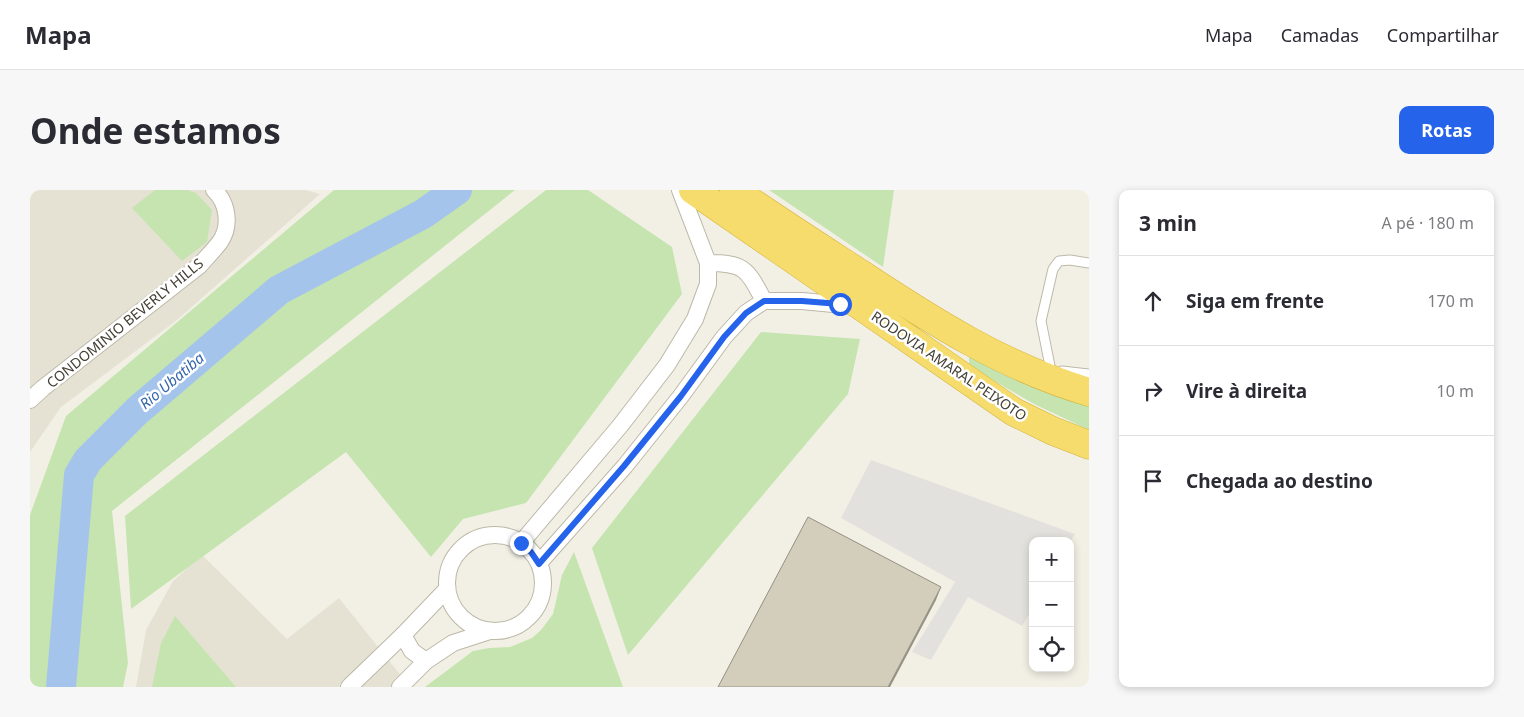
<!DOCTYPE html>
<html lang="pt">
<head>
<meta charset="utf-8">
<style>
  :root { --surface:#fff; --page:#f7f7f7; --text:#2b2b33; --muted:#7c7c81; --line:#e1e1e2; --accent:#2563eb }
  body { margin:0; font-family:"Noto Sans",sans-serif; background:var(--page); color:var(--text) }
  .controls { position:absolute; right:15px; bottom:15px; display:grid; overflow:hidden; border-radius:10px; box-shadow:0 2px 8px #0003 }
  .controls button { width:45px; height:45px; display:grid; place-items:center; padding:0; border:0; border-bottom:1px solid var(--line); background:var(--surface); color:var(--text); font:25px sans-serif }
  .stop { position:absolute; width:15px; height:15px; margin:-11px; border:4px solid #2563eb; border-radius:50%; background:#fff }
  .stop.end { background:#2563eb; border-color:#fff; box-shadow:0 1px 5px #0008 }
  .list { margin:0; padding:0; list-style:none }
  h2 { display:flex; justify-content:space-between; align-items:center; height:65px; margin:0; padding:0 20px; font-size:21px }
  h2 small { font-size:16px; font-weight:400; color:var(--muted) }
  .list li { display:grid; grid-template-columns:32px 1fr auto; gap:15px; align-items:center; box-sizing:border-box; height:90px; padding:0 20px; border-top:1px solid var(--line) }
  .list b { display:block; font-size:19px; white-space:nowrap }
  .list em { font-size:16px; font-style:normal; color:var(--muted) }
  .icon { flex:none; width:28px; height:28px; fill:none; stroke:currentColor; stroke-width:2; stroke-linecap:round; stroke-linejoin:round }
  .map { position:relative; flex:none; width:1059px; height:497px; overflow:hidden; border-radius:10px }
  header { display:flex; align-items:center; gap:30px; box-sizing:border-box; height:70px; padding:0 25px; background:var(--surface); border-bottom:1px solid var(--line) }
  header strong { font-size:24px }
  nav { display:flex; gap:28px; margin-inline-start:auto; font-size:18px }
  .intro { display:flex; align-items:center; justify-content:space-between; box-sizing:border-box; height:120px; padding:0 30px }
  h1 { margin:0; font-size:35px }
  .button { padding:12px 22px; border-radius:10px; background:var(--accent); color:#fff; font-size:18px; font-weight:700 }
  main { display:flex; gap:30px; padding:0 30px }
  aside { flex:1; background:var(--surface); border-radius:10px; box-shadow:0 2px 8px #0003 }
  .map>svg:first-child { display:block }
  .residential { fill:#e5e2d4 }
  .green { fill:#c5e4b0 }
  .parking { fill:#e3e1dd }
  .lines { fill:none; stroke-linecap:round; stroke-linejoin:round }
  .river { stroke:#a4c4ec; stroke-width:30 }
  .lane-casing { stroke:#bdb8a8; stroke-width:11 }
  .street-casing { stroke:#bdb8a8; stroke-width:18 }
  .highway-casing { stroke:#d5b23c; stroke-width:29 }
  .lane { stroke:#fff; stroke-width:9 }
  .street { stroke:#fff; stroke-width:16 }
  .highway { stroke:#f6dc6c; stroke-width:28 }
  .shaded-wall { fill:#949083 }
  .building { fill:#d3cdbb; stroke:#949083 }
  .route { stroke:#2563eb; stroke-width:6 }
  .labels { text-anchor:middle; stroke-width:5; stroke-linejoin:round; paint-order:stroke }
  .street-label { font-size:14px; fill:#444035; stroke:#fff }
  .water-label { font-size:15px; font-style:italic; fill:#3467aa; stroke:#fff }
</style>
</head>
<body>
<header>
<strong>Mapa</strong>
<nav><a>Mapa</a><a>Camadas</a><a>Compartilhar</a></nav>
</header>
<div class="intro"><h1>Onde estamos</h1><a class="button">Rotas</a></div>
<main>
<div class="map">
<svg width="1059" height="497" viewBox="0 0 1059 497">
  <rect width="100%" height="100%" fill="#f2f0e5"/>
  <path class="residential" d="M0,0h275l15,4 -143,126 -116,87 -31,45z
    M172,365l85,84 52,-41 71,89h-274l10,-57 27,-49z"/>
  <path class="green" d="M125,0h32l9,3 16,17 -5,32 -25,19 -50,-53z
    M304,0h181l-403,321 16,152 -5,24h-93v-172l36,-99z
    M516,0h42l84,57 10,47 -156,209 -63,16 -32,38 -85,-105 -215,157 -6,-93z
    M739,0h125l-11,77z
    M731,142l99,7 -12,55 -220,261 -36,-107z
    M945,165l114,46v29l-55,-26 -65,-38v-9z
    M544,362l49,135h-198l48,-36 16,-3 21,-1 22,-9 9,-8 12,-16 9,-39z
    M145,426l61,71h-84l9,-44z"/>
  <path class="parking" d="M841,270l204,74 -5,8v-1h-37v67l-11,18 -54,-29 -37,63 -19,-8 43,-70 -114,-64z"/>
  <g class="lines">
    <path class="river" d="M31,497l18,-212 9,-15 49,-49 142,-121 144,-76 34,-24"/>
    <g class="lane-casing">
      <path id="lane" d="M1021,181l-10,-50 12,-52 6,-8 11,-1 19,3
        M1032,181l27,3"/>
    </g>
    <g class="street-casing">
      <path id="street" d="M678,73c37,0 39,6 56,38
        M0,210l13,-12 156,-122c7,-8 15,-16 21,-24 11,-16 8,-39 -6,-52
        M417 393a48 48 0 1 1 96 0a48 48 0 1 1-96 0Z
        M491,353l99,-117 47,-61 28,-46 13,-35v-21l-28,-73
        M509,373l86,-97 56,-70 43,-59 22,-24 18,-12h38l52,5
        M373,445l9,16 14,10
        M319,497l54,-52 44,-46
        M370,497l26,-26 27,-18 37,-12"/>
    </g>
    <g class="highway-casing">
      <path id="highway" d="M663,0l321,222 39,19 36,14
        M704,0c42,29 84,56 127,84 71,47 145,94 228,118"/>
    </g>
    <use href="#lane" class="lane"/>
    <use href="#street" class="street"/>
    <use href="#highway" class="highway"/>
  </g>
  <path class="shaded-wall" d="M911,397l-5,13 -46,87h-2z"/>
  <path class="building" d="M778,327l133,70 -53,100h-170z"/>
  <g class="lines">
    <path class="route" d="M491,353l10,9 8,12 85,-98 57,-70 43,-59 22,-24 18,-12h38l38,3"/>
  </g>
  <g class="labels">
    <g class="street-label">
      <text transform="translate(95 133) rotate(-39)" y="5">CONDOMINIO BEVERLY HILLS</text>
      <text transform="translate(919 176) rotate(34)" y="5">RODOVIA AMARAL PEIXOTO</text>
    </g>
    <g class="water-label">
      <text transform="translate(142 191) rotate(-40)" y="5">Rio Ubatiba</text>
    </g>
  </g>
</svg>
<div class="controls">
<button>+</button>
<button>−</button>
<button><svg class="icon" aria-label="locate" viewBox="0 0 24 24"><circle cx="12" cy="12" r="6"/><path d="M12 2v4M12 18v4M2 12h4M18 12h4"/></svg></button>
</div>
<div class="stop" style="left:810px;top:114px"></div>
<div class="stop end" style="left:491px;top:353px"></div>
</div>
<aside>
<h2>3 min<small>A pé · 180 m</small></h2>
<ul class="list">
<li><svg class="icon" aria-label="ahead" viewBox="0 0 24 24"><path d="M12 20V5M6 11l6-6 6 6"/></svg><div><b>Siga em frente</b></div><em>170 m</em></li>
<li><svg class="icon" aria-label="right" viewBox="0 0 24 24"><path d="M7 20v-9h11M14 6l5 5-5 5"/></svg><div><b>Vire à direita</b></div><em>10 m</em></li>
<li><svg class="icon" aria-label="arrive" viewBox="0 0 24 24"><path d="M6 21V4h12l-3 4 3 4H6"/></svg><div><b>Chegada ao destino</b></div></li>
</ul>
</aside>
</main>
</body>
</html>
